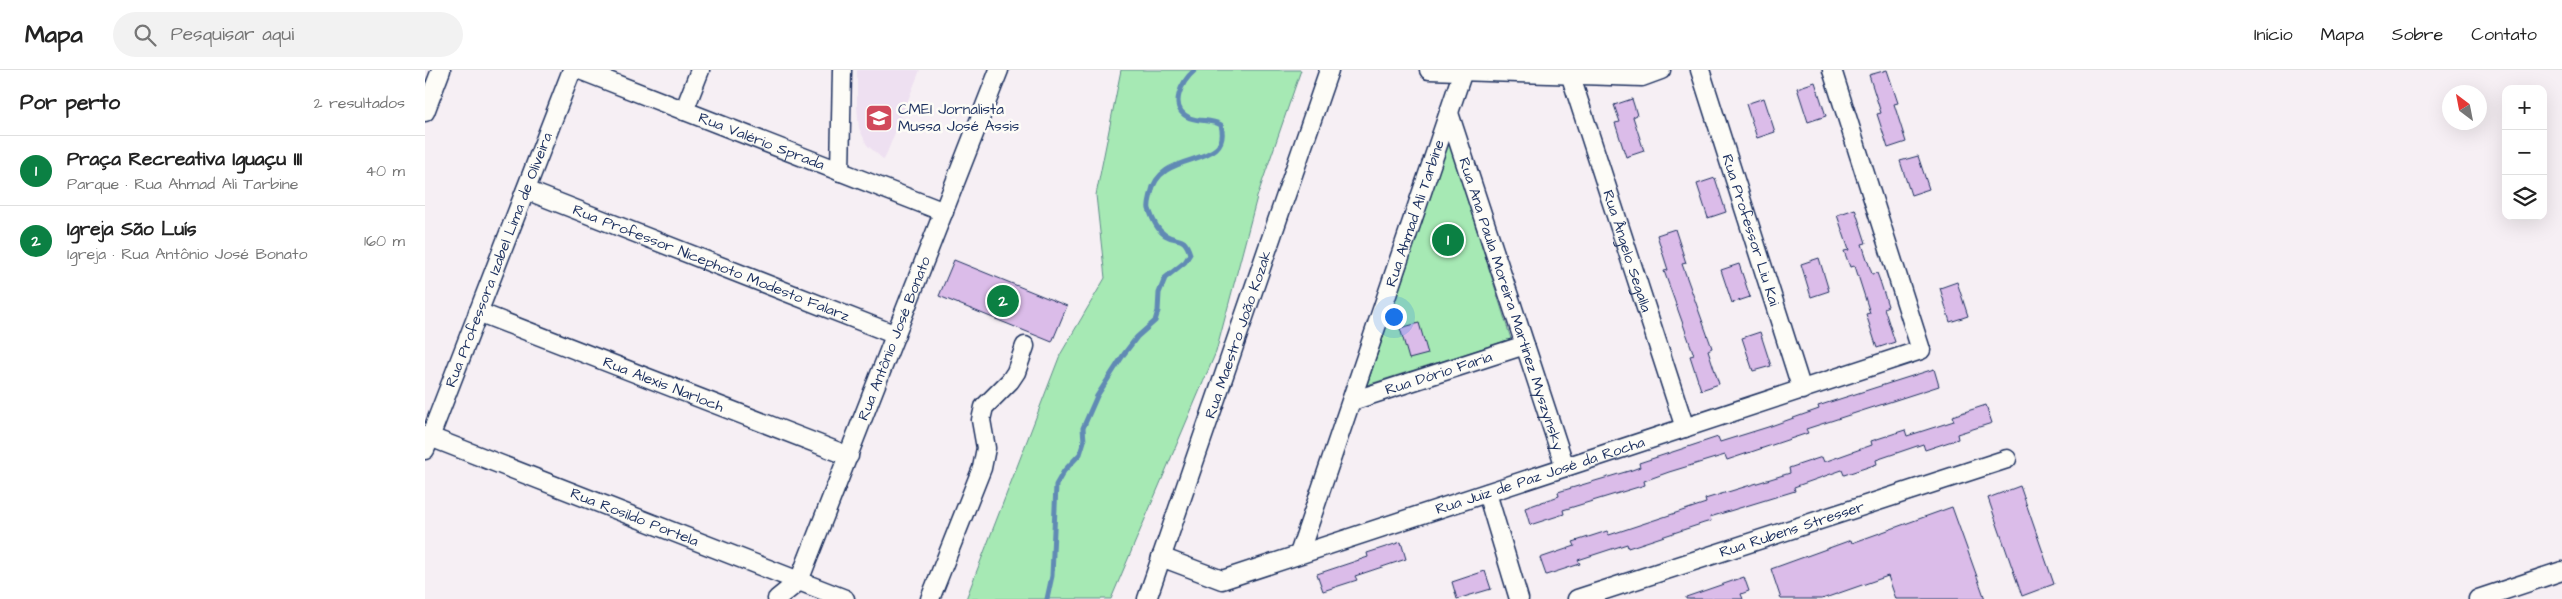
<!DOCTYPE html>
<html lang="pt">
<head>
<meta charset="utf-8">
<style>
  :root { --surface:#fff; --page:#f2f2f2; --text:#222; --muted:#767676; --line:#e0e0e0; --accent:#0b8043 }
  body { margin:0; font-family:"Architects Daughter",sans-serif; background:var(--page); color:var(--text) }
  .controls { position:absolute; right:15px; top:15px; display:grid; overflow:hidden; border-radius:10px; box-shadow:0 5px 20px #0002 }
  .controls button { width:45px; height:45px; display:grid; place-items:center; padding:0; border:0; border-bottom:1px solid var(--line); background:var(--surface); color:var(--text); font:25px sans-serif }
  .compass { position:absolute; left:2017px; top:15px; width:45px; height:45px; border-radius:50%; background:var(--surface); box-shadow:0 5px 20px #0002; rotate:328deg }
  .you { position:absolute; left:968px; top:246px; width:18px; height:18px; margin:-12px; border:4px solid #fff; border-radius:50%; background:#1a73e8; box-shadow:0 0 0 8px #1a73e833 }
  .badge { display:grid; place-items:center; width:32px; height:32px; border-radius:50%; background:var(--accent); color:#fff; font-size:16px; font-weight:700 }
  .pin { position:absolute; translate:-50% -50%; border:2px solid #fff; box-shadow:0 1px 5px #0006 }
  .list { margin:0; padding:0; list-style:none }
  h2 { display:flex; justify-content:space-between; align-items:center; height:65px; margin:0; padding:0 20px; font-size:21px }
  h2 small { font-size:16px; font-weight:400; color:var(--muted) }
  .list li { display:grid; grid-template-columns:32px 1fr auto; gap:15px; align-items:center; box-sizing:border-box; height:70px; padding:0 20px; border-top:1px solid var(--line) }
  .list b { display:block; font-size:19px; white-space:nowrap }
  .list p { margin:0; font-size:16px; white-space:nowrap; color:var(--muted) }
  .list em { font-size:16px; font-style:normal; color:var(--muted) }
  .icon { flex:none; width:28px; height:28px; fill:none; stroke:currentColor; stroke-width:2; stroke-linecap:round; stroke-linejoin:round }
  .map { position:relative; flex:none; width:2137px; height:529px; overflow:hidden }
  header { display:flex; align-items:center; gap:30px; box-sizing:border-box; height:70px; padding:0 25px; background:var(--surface); border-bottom:1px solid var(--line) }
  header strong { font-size:24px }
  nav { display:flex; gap:28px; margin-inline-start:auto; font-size:18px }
  .search { width:350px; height:45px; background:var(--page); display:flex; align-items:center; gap:12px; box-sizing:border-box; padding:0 18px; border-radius:28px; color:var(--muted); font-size:19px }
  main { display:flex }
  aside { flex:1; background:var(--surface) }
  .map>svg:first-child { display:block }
  .built { fill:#eee0f1 }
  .green { fill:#a6e9b4; stroke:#608c89 }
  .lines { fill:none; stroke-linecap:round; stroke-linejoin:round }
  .stream { stroke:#618ab4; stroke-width:5 }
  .building { fill:#dbbce9; stroke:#1b2f5e }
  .minor-casing { stroke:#1b2f5e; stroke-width:21 }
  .minor { stroke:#fdfcf7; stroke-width:18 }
  .labels { text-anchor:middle; stroke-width:5; stroke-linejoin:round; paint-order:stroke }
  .poi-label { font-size:15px; fill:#1b2f5e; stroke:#fdfcf7; text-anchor:start }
  .street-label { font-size:15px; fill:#1b2f5e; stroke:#fdfcf7 }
</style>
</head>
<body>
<header>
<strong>Mapa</strong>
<div class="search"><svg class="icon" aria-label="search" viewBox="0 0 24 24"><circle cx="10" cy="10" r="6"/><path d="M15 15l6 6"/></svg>Pesquisar aqui</div>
<nav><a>Início</a><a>Mapa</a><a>Sobre</a><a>Contato</a></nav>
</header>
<main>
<aside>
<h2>Por perto<small>2 resultados</small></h2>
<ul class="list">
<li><span class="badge">1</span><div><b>Praça Recreativa Iguaçu III</b><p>Parque · Rua Ahmad Ali Tarbine</p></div><em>40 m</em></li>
<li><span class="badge">2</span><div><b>Igreja São Luís</b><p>Igreja · Rua Antônio José Bonato</p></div><em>160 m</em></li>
</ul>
</aside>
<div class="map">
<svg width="2137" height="529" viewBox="0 0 2137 529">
  <rect width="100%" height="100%" fill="#f6eff4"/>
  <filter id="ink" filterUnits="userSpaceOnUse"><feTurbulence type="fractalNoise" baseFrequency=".02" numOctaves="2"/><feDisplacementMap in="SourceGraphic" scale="10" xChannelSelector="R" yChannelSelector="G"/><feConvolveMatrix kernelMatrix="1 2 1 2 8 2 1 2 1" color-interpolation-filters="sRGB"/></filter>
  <g filter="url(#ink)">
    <path class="built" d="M432,0h63l-36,90 -17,-15 -8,-17 -2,-21z"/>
    <path class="green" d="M696,0h180l-44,127 -41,155 -105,247h-145l94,-244 45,-77 -9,-83z
      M1024,71l62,198 -144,46z"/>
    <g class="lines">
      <path class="stream" d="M622,529l5,-23 4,-91 8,-14 16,-17 4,-13 -1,-13 14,-32 27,-42 13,-17 18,-16 3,-10 1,-18 6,-15 20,-16 5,-8c-6,-20 -12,-11 -25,-19 -8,-5 -13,-17 -16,-26 -1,-5 1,-10 2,-15 8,-47 82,-23 70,-69 -10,-6 -20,-3 -31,-7 -23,-10 -8,-37 5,-48"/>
    </g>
    <path class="building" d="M1462,0l11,33 -4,1 12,38 -18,6 -11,-34 4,-1 -12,-38z
      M1390,12l11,34 -18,6 -11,-34z
      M1339,28l11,34 -18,6 -11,-34z
      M1207,29l5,16 -4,2 11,34 -18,6 -11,-34 5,-1 -6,-17z
      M1493,86l11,33 -18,6 -11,-34z
      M1290,108l11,34 -18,6 -11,-34z
      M1430,139l11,34 -4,1 10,30 5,-1 3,8 8,25 -4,2 11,34 -18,6 -11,-34 4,-1 -15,-47 -5,1 -6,-16 5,-1 -12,-35z
      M1250,159l11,34 -4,1 30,84 -4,2 11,34 -18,6 -11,-34 4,-1 -30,-84 4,-1 -11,-35z
      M1394,188l10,33 -18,6 -10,-33z
      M529,190l113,46 -15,36 -113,-46z
      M1314,194l11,33 -18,6 -11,-33z
      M1532,212l11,34 -18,6 -10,-34z
      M994,253l9,31 -19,5 -9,-31z
      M1335,262l11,34 -18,5 -11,-33z
      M1509,299l5,17 -133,43 2,4 -81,27 -2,-5 -56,17 -25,9 1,4 -82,25 1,4 -34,11 -5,-17 34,-12 -1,-4 74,-22 8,-3 -1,-4 79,-26 2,5 48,-15 51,-18 -1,-3 9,-3z
      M1561,335l6,18 -35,11 1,5 -33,11 -2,-6 -47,16 1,4 -33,11 -2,-5 -31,11 -17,6 1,4 -85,26 1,4 -7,2 -76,25 -1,-4 -49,16 2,4 -34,11 -6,-17 35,-12 -2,-4 34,-11 2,4 97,-32 -1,-4 85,-26 -1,-5 33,-11 2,5 31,-11 17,-6 -1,-4 34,-11 2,6 47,-15 -2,-5z
      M1595,416l34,98 -32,12 -34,-98z
      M1527,437l33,92h-89l-8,-23 -66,23h-41l-10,-30 80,-29 1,3z
      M976,472l5,17 -51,17 2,4 -34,11 -6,-17 51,-17 -1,-4z
      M1060,501l6,18 -34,10 -5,-17z
      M1319,507l5,14 -8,3 2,5h-57v-2z"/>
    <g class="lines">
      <g class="minor-casing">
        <g id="minor">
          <path id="s1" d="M155,0l364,142"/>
          <path d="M1004,0l213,7 19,-7"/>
          <path id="s2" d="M1275,0l102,320"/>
          <path id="s3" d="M1145,4l115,354"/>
          <path d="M259,41l16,-41"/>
          <path d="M0,42l16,-42"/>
          <path id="s4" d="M1024,43l116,354"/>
          <path d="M415,102l2,-102"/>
          <path id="s5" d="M101,120l370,145"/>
          <path id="s6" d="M53,242l371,144"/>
          <path id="s7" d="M927,331l173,-56"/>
          <path id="s8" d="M0,365l420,164"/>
          <path id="s9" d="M0,380l147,-380"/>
          <path d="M1062,423l32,106"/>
          <path id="s10" d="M874,484l164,-483"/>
          <path id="s11" d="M736,487l61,23 699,-230 -89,-280"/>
          <path id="s12" d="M352,529l22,-18 200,-511"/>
          <path d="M505,529l52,-131 4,-20 -5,-28 3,-13 26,-26 6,-9 9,-26"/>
          <path id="s13" d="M722,529l182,-529"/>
          <path id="s14" d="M1152,529l430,-140"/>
          <path d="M2053,529l84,-28"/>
        </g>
      </g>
      <use href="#minor" class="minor"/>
    </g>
  </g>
  <defs>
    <g id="school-square" transform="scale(1.4375)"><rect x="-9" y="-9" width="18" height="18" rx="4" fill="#d1495b" stroke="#fdfcf7"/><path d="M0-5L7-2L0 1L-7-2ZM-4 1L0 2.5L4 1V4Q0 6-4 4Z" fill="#fff"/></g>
  </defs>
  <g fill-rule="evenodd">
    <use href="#school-square" x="454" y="48"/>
  </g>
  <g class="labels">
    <g class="poi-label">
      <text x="473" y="44">CMEI Jornalista<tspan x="473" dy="17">Mussa José Assis</tspan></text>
    </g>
    <g class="street-label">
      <text dy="5" stroke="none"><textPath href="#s1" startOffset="195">Rua Valério Sprada</textPath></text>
      <text dy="5" stroke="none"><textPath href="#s10" startOffset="360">Rua Ahmad Ali Tarbine</textPath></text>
      <text dy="5" stroke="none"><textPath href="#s2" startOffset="168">Rua Professor Liu Kai</textPath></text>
      <text dy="5" stroke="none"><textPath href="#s3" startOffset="186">Rua Ângelo Segalla</textPath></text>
      <text dy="5" stroke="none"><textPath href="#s9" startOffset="204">Rua Professora Izabel Lima de Oliveira</textPath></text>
      <text dy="5" stroke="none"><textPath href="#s5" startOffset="199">Rua Professor Nicephoto Modesto Falarz</textPath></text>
      <text dy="5" stroke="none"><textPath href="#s4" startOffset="201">Rua Ana Paula Moreira Martinez Myszynsky</textPath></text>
      <text dy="5" stroke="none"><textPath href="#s13" startOffset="280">Rua Maestro João Kozak</textPath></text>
      <text dy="5" stroke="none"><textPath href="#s12" startOffset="289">Rua Antônio José Bonato</textPath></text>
      <text dy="5" stroke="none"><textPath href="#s7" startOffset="91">Rua Dório Faria</textPath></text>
      <text dy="5" stroke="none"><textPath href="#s6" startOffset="199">Rua Alexis Narloch</textPath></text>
      <text dy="5" stroke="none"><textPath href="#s11" startOffset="400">Rua Juiz de Paz José da Rocha</textPath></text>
      <text dy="5" stroke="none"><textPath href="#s8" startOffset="225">Rua Rosildo Portela</textPath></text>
      <text dy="5" stroke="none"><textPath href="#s14" startOffset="226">Rua Rubens Stresser</textPath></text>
    </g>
  </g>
</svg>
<div class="controls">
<button>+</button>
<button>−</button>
<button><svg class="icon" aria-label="layers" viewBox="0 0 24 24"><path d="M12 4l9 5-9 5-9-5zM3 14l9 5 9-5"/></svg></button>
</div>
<svg class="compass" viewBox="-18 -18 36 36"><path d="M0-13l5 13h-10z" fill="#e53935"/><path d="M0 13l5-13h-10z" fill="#767676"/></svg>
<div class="you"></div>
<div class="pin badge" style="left:1023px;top:170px">1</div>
<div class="pin badge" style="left:578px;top:231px">2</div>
</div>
</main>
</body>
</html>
